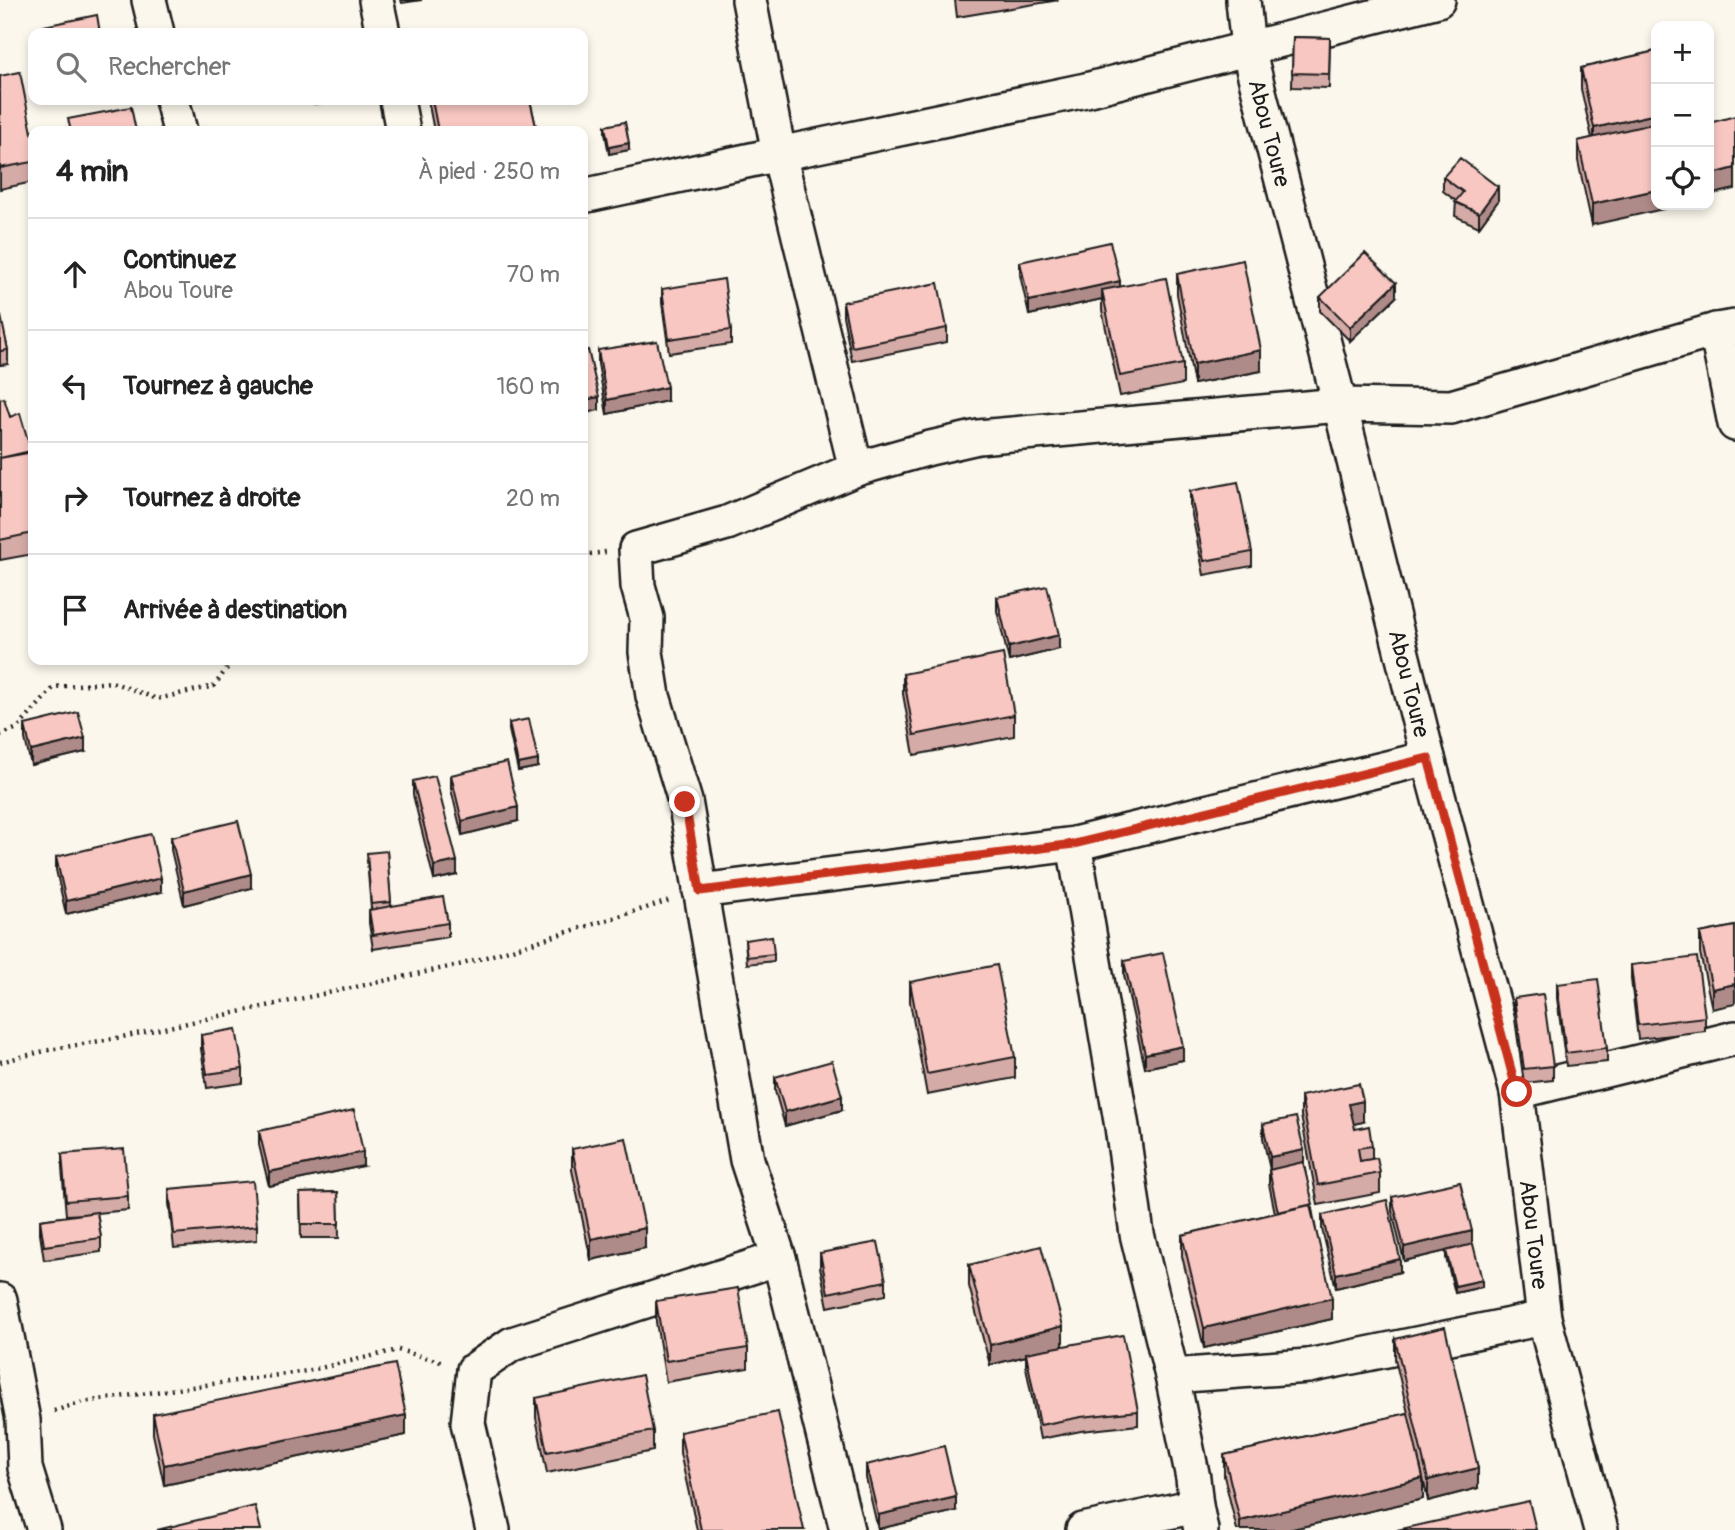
<!DOCTYPE html>
<html lang="fr">
<head>
<meta charset="utf-8">
<style>
  :root { --surface:#fff; --page:#f2f2f2; --text:#222; --muted:#767676; --line:#e0e0e0 }
  body { margin:0; font-family:Pangolin,sans-serif; background:var(--page); color:var(--text) }
  .controls { position:absolute; right:21px; top:21px; display:grid; overflow:hidden; border-radius:14px; box-shadow:0 4px 10px #0003 }
  .controls button { width:63px; height:63px; display:grid; place-items:center; padding:0; border:0; border-bottom:2px solid var(--line); background:var(--surface); color:var(--text); font:35px sans-serif }
  .stop { position:absolute; width:21px; height:21px; margin:-16px; border:5px solid #c8321e; border-radius:50%; background:#fff }
  .stop.end { background:#c8321e; border-color:#fff; box-shadow:0 2px 7px #0008 }
  .list { margin:0; padding:0; list-style:none }
  h2 { display:flex; justify-content:space-between; align-items:center; height:91px; margin:0; padding:0 28px; font-size:30px }
  h2 small { font-size:23px; font-weight:400; color:var(--muted) }
  .list li { display:grid; grid-template-columns:46px 1fr auto; gap:21px; align-items:center; box-sizing:border-box; height:112px; padding:0 28px; border-top:2px solid var(--line) }
  .list b { display:block; font-size:26px; white-space:nowrap }
  .list p { margin:0; font-size:23px; white-space:nowrap; color:var(--muted) }
  .list em { font-size:23px; font-style:normal; color:var(--muted) }
  .icon { flex:none; width:38px; height:38px; fill:none; stroke:currentColor; stroke-width:2; stroke-linecap:round; stroke-linejoin:round }
  .map { position:relative; flex:none; width:1735px; height:1530px; overflow:hidden }
  .search { position:absolute; background:var(--surface); box-shadow:0 4px 10px #0003; left:28px; top:28px; width:560px; height:77px; display:flex; align-items:center; gap:18px; box-sizing:border-box; padding:0 24px; border-radius:14px; color:var(--muted); font-size:26px }
  .panel { position:absolute; background:var(--surface); box-shadow:0 4px 10px #0003; left:28px; top:126px; width:560px; height:539px; border-radius:14px }
  .map>svg:first-child { display:block }
  .lines { fill:none; stroke-linecap:round; stroke-linejoin:round }
  .street-casing { stroke:#1c1c1c; stroke-width:38 }
  .path { stroke:#1c1c1c; stroke-width:4.5; stroke-dasharray:2 5; stroke-linecap:butt }
  .street { stroke:#fbf7ec; stroke-width:33 }
  .wall { fill:#d5aba7; stroke:#1c1c1c; stroke-width:2 }
  .shaded-wall { fill:#ae8b88; stroke:#1c1c1c; stroke-width:2 }
  .building { fill:#f8c7c2; stroke:#1c1c1c; stroke-width:2 }
  .route { stroke:#c8321e; stroke-width:9 }
  .labels { text-anchor:middle; stroke-width:5; stroke-linejoin:round; paint-order:stroke }
  .street-label { font-size:23px; fill:#1c1c1c; stroke:#fbf7ec }
</style>
</head>
<body>
<div class="map">
<svg width="1735" height="1530" viewBox="0 0 1735 1530">
  <rect width="100%" height="100%" fill="#fbf7ec"/>
  <filter id="ink" filterUnits="userSpaceOnUse"><feTurbulence type="fractalNoise" baseFrequency=".0143" numOctaves="2"/><feDisplacementMap in="SourceGraphic" scale="14" xChannelSelector="R" yChannelSelector="G"/><feConvolveMatrix kernelMatrix="1 2 1 2 8 2 1 2 1" color-interpolation-filters="sRGB"/></filter>
  <g filter="url(#ink)">
    <g class="lines">
      <g class="street-casing">
        <g id="street">
          <path d="M149,0l8,33"/>
          <path d="M376,0l7,33"/>
          <path id="s1" d="M1243,0l5,49 92,356 88,353 89,334 27,226 57,212"/>
          <path d="M172,100l8,31"/>
          <path d="M397,100l6,31"/>
          <path d="M583,196l196,-42 -30,-154"/>
          <path d="M1716,330l19,94"/>
          <path d="M856,469l-77,-315 307,-64 352,-90"/>
          <path d="M1074,844l48,283 15,107 35,142 21,102 3,28 5,24"/>
          <path d="M700,891l374,-47 354,-86"/>
          <path d="M1517,1092l218,-54"/>
          <path d="M0,1300l23,120 2,48 19,62"/>
          <path d="M1172,1376l136,-10 236,-48"/>
          <path d="M493,1530l-25,-107 6,-53 38,-26 267,-86"/>
          <path d="M847,1530l-68,-272 -32,-98 -62,-359 -32,-105 -7,-44 1,-34 -9,-32 -2,-37 91,-26 129,-54 74,-21 48,-11 362,-32 111,2 265,-77 19,-3"/>
          <path d="M1083,1530l113,-24"/>
        </g>
      </g>
      <path class="path" d="M583,555l23,-3
        M0,735l18,-7 36,-41 58,-5 45,17 57,-13 19,-26
        M0,1062l49,-12 73,-13 341,-73 206,-63
        M54,1411l29,-9 224,-31 91,-21 46,12"/>
      <use href="#street" class="street"/>
    </g>
    <path class="wall" d="M401,0h21l-20,3z
      M955,0h104l-102,17z
      M1293,37l37,1 -1,50 -37,-1z
      M1656,51l-64,174 -14,-64v-20l14,-3 -11,-49v-21z
      M0,76l33,62v44l-33,7z
      M314,100h37l-37,4z
      M428,100h102l7,31h-103z
      M605,126l24,24 -20,4 -4,-21z
      M1443,177l55,24 -19,26 -24,-11 1,-15 -13,-10z
      M1020,262l100,24 63,78v20l-63,12 -18,-86v-11l-73,16 -9,-40z
      M1177,274l84,97 -67,13 -17,-90z
      M662,289l69,41v14l-62,9 -7,-50z
      M1320,297h76l-46,44 -30,-30z
      M843,302l104,26v14l-95,19 -9,-45z
      M0,316l8,34v14l-8,1z
      M598,350l69,51 -60,13 -9,-50z
      M0,399l31,53h2v102l-33,6z
      M1190,491l62,61v14l-48,9 -14,-70z
      M997,597l62,52 -50,12 -12,-50z
      M903,674l111,41v21l-100,19 -11,-61z
      M509,723l29,44 -20,4 -9,-41z
      M25,725l60,27 -54,13 -6,-26z
      M451,775l67,46 -56,14 -11,-46z
      M413,781l44,94 -23,5 -21,-85z
      M171,837l80,51 -67,17 -13,-55z
      M387,851l4,55 57,17v14l-75,12 -4,-26v-13l2,-1 -4,-49z
      M56,857l105,35 -95,22 -10,-44z
      M1735,926l-23,83 -12,-56v-20z
      M745,940l29,14v7l-27,3z
      M1124,961l59,99 -38,8 -21,-93z
      M1631,965l74,52v14l-67,8 -7,-60z
      M910,982l105,75v21l-88,17 -17,-93z
      M1557,984l50,64v14l-41,4 -9,-68z
      M1514,998l39,68v14l-29,3 -10,-71z
      M201,1035l42,34v14l-36,5 -6,-39z
      M775,1077l67,33 -57,16 -10,-35z
      M1301,1096l62,26 -10,2 2,5 17,17v13l8,14v20l-62,12 -17,-89z
      M1263,1124l41,40 28,155 -128,29 -22,-92v-21l93,-22 -6,-29v-14h1l-7,-32z
      M259,1131l104,35 -94,20 -10,-41z
      M572,1149l73,99 -54,12 -19,-90z
      M62,1154l66,42v14l-31,3 4,25v14l-57,8 -4,-26v-14l45,-6 -19,1 -4,-47z
      M169,1189l88,37v14l-83,8 -5,-45z
      M338,1192l1,46h-38l-1,-45z
      M1392,1197l80,48 10,42 -27,6 -9,-35v-7l-42,10 -12,-50z
      M1322,1215l78,57 -64,16 -14,-59z
      M820,1253l66,28v14l-58,12 -8,-40z
      M969,1265l169,146v14l-57,6 -41,8 -14,-72v-11l-36,9 -21,-79z
      M656,1301l92,47v20l-82,14 -10,-60z
      M1395,1339l83,149 -50,13 -8,-37 3,35 -135,31h-51l-13,-54v-21l184,-42 -13,-54z
      M536,1398l117,33v20l-106,22 -11,-55z
      M153,1414l253,21 -242,50 -11,-51z
      M680,1432l124,98h-107l-17,-77z
      M866,1465l90,46 -78,18 -12,-51z"/>
    <path class="shaded-wall" d="M1656,114v20l-62,14v-20z
      M629,143v7l-20,4v-7z
      M1735,168v21l-26,6v-20z
      M1498,187v14l-19,26v-14z
      M1656,190v15h25l-89,20v-21z
      M1120,281v14l-18,-5v9l-73,16v-14z
      M1396,283v14l-46,44v-14z
      M1261,350v21l-67,13v-20z
      M667,387v14l-60,13v-14z
      M599,397v13l-16,4v-14z
      M1059,635v14l-50,12v-14z
      M85,738v14l-54,13v-14z
      M538,760v7l-20,4v-7z
      M518,807v14l-56,14v-14z
      M457,861v14l-23,5v-14z
      M251,874v14l-67,17v-14z
      M161,878v14l-95,22v-13z
      M1735,984v20l-23,5v-20z
      M1183,1046v14l-38,8v-14z
      M842,1096v14l-57,16v-14z
      M1363,1101v21l-14,3v-21z
      M1304,1150v14l-34,7v-14z
      M363,1152v14l-94,20v-14z
      M645,1228v20l-54,12v-21z
      M1472,1231v14l-68,16v-14z
      M1400,1259v13l-64,16v-14z
      M1482,1280v7l-27,6v-7z
      M1332,1298v21l-128,29v-20z
      M1063,1326v21l-37,6v3l-36,9v-20z
      M406,1415v20l-242,50v-20z
      M1478,1468v20l-50,13v-21z
      M1423,1478v21l-135,31h-48v-9z
      M956,1497v14l-78,18v-14z"/>
    <path class="building" d="M97,15l3,18h-54l-2,-7z
      M1293,37l37,1 -1,36 -37,-1z
      M1656,51v63l-62,14 -13,-60z
      M20,72l13,66v24l-33,6v-92z
      M432,100h98l7,31h-99z
      M131,107l5,24h-65l-3,-12z
      M1735,116v52l-26,7v-52z
      M625,122l4,21 -20,4 -4,-21z
      M1656,123v67l-64,14 -14,-63z
      M1460,158l38,29 -19,26 -24,-11 8,-10 -20,-15z
      M1110,242l10,39 -91,20 -9,-39z
      M1365,253l31,30 -46,44 -30,-30z
      M1243,260l18,90 -67,14 -17,-90z
      M1166,278l17,86 -63,12 -18,-86z
      M724,279l7,51 -62,9 -7,-50z
      M938,283l9,45 -95,19 -9,-45z
      M0,316h1l7,34 -8,1z
      M657,341l10,46 -60,13 -9,-50z
      M588,350l11,47 -16,3v-49z
      M4,398l6,19 10,-4 11,38 -31,7v-59z
      M33,452v81l-33,7v-82z
      M1238,482l14,70 -48,9 -14,-70z
      M1047,586l12,49 -50,12 -12,-50z
      M1003,654l11,61 -100,20 -11,-61z
      M78,712l7,26 -54,13 -6,-26z
      M529,719l9,41 -20,4 -9,-41z
      M507,762l11,45 -56,14 -11,-46z
      M435,776l22,85 -23,5 -21,-85z
      M238,821l13,53 -67,17 -13,-54z
      M151,834l10,44 -95,23 -10,-44z
      M387,851l4,51 -20,2 -4,-51z
      M443,897l5,26 -75,12 -4,-25z
      M1735,926v58l-23,5 -12,-56z
      M772,936l2,18 -27,3 -2,-17z
      M1163,953l20,93 -38,8 -21,-93z
      M1697,957l8,60 -67,8 -7,-60z
      M997,965l18,92 -88,17 -17,-92z
      M1598,979l9,69 -41,5 -9,-69z
      M1543,994l10,72 -29,3 -10,-71z
      M236,1029l7,40 -36,5 -6,-39z
      M832,1061l10,35 -57,16 -10,-35z
      M1359,1084l4,17 -14,3 6,25 14,-3 3,20 -14,2 2,13 17,-3 3,15 -62,12 -17,-89z
      M354,1110l9,42 -94,20 -10,-41z
      M1296,1117l8,33 -34,7 -7,-33z
      M626,1138l19,90 -54,11 -19,-90z
      M124,1149l4,47 -62,5 -4,-47z
      M1303,1162l10,42 -35,8 -9,-42z
      M253,1181l4,45 -83,8 -5,-45z
      M1460,1182l12,49 -68,16 -12,-50z
      M338,1192l1,32h-38l-1,-31z
      M1387,1200l13,59 -64,15 -14,-59z
      M1310,1205l22,93 -128,30 -22,-93z
      M97,1212l4,26 -57,8 -4,-26z
      M878,1242l8,39 -58,12 -8,-40z
      M1473,1244l9,36 -27,6 -9,-35z
      M1041,1246l22,80 -73,19 -21,-80z
      M738,1288l10,60 -82,13 -10,-60z
      M1445,1327l33,141 -50,12 -33,-141z
      M1123,1335l15,76 -57,6 -41,8 -14,-72z
      M395,1364l11,51 -242,50 -11,-51z
      M642,1375l11,56 -106,21 -11,-54z
      M778,1412l26,118h-103l-21,-98z
      M1408,1413l15,65 -183,43 -16,-66z
      M944,1446l12,51 -78,18 -12,-50z
      M1529,1501l7,29h-139z
      M255,1506l6,24h-104z"/>
  </g>
  <g class="lines" filter="url(#ink)">
    <path class="route" d="M685,802l15,89 374,-47 354,-86 89,334"/>
  </g>
  <g class="labels">
    <g class="street-label">
      <text dy="8" stroke="none"><textPath href="#s1" startOffset="136">Abou Toure</textPath></text>
      <text dy="8" stroke="none"><textPath href="#s1" startOffset="704">Abou Toure</textPath></text>
      <text dy="8" stroke="none"><textPath href="#s1" startOffset="1270">Abou Toure</textPath></text>
    </g>
  </g>
</svg>
<div class="controls">
<button>+</button>
<button>−</button>
<button><svg class="icon" aria-label="locate" viewBox="0 0 24 24"><circle cx="12" cy="12" r="6"/><path d="M12 2v4M12 18v4M2 12h4M18 12h4"/></svg></button>
</div>
<div class="stop" style="left:1517px;top:1092px"></div>
<div class="stop end" style="left:685px;top:802px"></div>
<div class="search"><svg class="icon" aria-label="search" viewBox="0 0 24 24"><circle cx="10" cy="10" r="6"/><path d="M15 15l6 6"/></svg>Rechercher</div>
<section class="panel">
<h2>4 min<small>À pied · 250 m</small></h2>
<ul class="list">
<li><svg class="icon" aria-label="ahead" viewBox="0 0 24 24"><path d="M12 20V5M6 11l6-6 6 6"/></svg><div><b>Continuez</b><p>Abou Toure</p></div><em>70 m</em></li>
<li><svg class="icon" aria-label="left" viewBox="0 0 24 24"><path d="M17 20v-9H6M10 6l-5 5 5 5"/></svg><div><b>Tournez à gauche</b></div><em>160 m</em></li>
<li><svg class="icon" aria-label="right" viewBox="0 0 24 24"><path d="M7 20v-9h11M14 6l5 5-5 5"/></svg><div><b>Tournez à droite</b></div><em>20 m</em></li>
<li><svg class="icon" aria-label="arrive" viewBox="0 0 24 24"><path d="M6 21V4h12l-3 4 3 4H6"/></svg><div><b>Arrivée à destination</b></div></li>
</ul>
</section>
</div>
</body>
</html>
